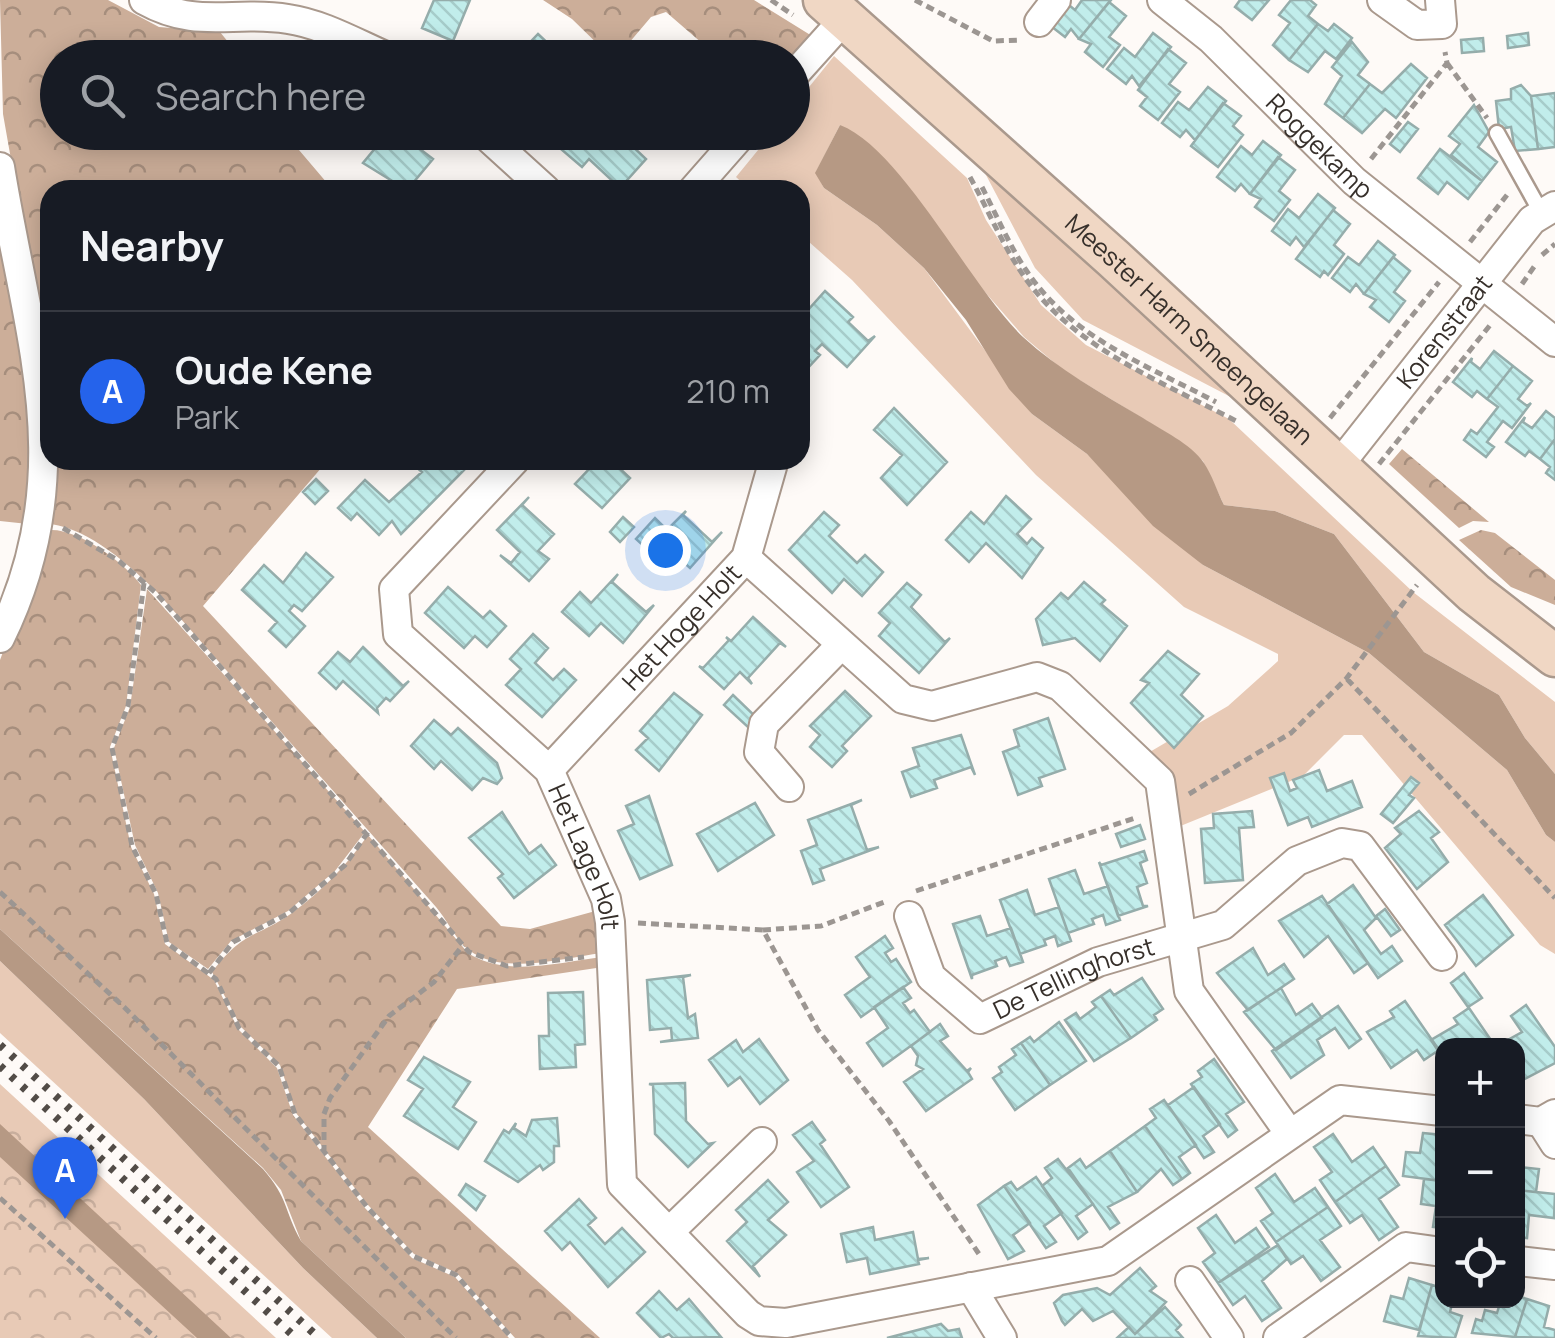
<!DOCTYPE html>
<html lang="en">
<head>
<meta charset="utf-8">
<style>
  :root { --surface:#171b24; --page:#242831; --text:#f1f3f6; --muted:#9ea1a6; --line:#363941; --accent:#2563eb }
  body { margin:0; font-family:Manrope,sans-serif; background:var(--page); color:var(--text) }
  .controls { position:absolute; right:30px; bottom:30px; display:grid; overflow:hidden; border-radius:20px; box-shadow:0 5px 25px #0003 }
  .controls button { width:90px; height:90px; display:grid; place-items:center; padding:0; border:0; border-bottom:2px solid var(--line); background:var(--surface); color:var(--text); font:50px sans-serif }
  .you { position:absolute; left:665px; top:550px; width:35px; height:35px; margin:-25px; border:8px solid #fff; border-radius:50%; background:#1a73e8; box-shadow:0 0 0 15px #1a73e833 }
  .badge { display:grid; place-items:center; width:65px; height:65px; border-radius:50%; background:var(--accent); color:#fff; font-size:32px; font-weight:700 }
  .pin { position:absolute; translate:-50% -82px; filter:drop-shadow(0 2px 5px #0008) }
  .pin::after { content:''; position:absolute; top:52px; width:35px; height:30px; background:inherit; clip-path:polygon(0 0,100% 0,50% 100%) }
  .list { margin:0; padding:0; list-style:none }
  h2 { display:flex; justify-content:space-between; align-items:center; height:130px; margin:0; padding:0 40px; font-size:42px }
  h2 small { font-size:32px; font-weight:400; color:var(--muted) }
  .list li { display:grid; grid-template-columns:65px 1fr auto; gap:30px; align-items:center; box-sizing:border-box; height:160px; padding:0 40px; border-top:2px solid var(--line) }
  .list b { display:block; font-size:38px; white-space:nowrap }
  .list p { margin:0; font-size:32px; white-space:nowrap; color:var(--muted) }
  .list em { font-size:32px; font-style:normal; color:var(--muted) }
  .icon { flex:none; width:55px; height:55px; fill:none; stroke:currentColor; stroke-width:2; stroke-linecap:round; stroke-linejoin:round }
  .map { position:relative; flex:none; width:1555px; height:1338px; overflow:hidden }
  .search { position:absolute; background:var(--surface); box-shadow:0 5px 25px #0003; left:40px; top:40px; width:770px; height:110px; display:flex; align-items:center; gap:25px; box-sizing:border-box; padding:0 35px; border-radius:55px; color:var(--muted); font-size:38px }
  .panel { position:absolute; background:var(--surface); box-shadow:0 5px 25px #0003; left:40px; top:180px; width:770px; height:290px; border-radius:30px }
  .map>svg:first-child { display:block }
  .grass { fill:#e8cab6 }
  .forest { fill:url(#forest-crowns) }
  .park { fill:url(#park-crowns) }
  .water { fill:#b69984 }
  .building { fill:url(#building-back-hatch); stroke:#95adab; stroke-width:2.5 }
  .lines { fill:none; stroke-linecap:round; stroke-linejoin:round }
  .lane-casing { stroke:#aa998d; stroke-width:19 }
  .street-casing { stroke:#aa998d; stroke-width:32 }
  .secondary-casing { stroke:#aa998d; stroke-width:45 }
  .path { stroke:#9c9692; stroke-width:5; stroke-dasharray:8 5; stroke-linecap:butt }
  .lane { stroke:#fff; stroke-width:14 }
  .street { stroke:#fff; stroke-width:28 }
  .secondary { stroke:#f0d7c4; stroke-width:40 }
  .rail { stroke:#524c47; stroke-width:8; stroke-dasharray:5 10; stroke-linecap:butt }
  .labels { text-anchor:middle; stroke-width:8; stroke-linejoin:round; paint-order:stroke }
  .street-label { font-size:25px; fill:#37302b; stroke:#fff }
</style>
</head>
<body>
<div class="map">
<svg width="1555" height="1338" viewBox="0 0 1555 1338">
  <defs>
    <pattern id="forest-crowns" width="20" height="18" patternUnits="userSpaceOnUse" patternTransform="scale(2.5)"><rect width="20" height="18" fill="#ccae99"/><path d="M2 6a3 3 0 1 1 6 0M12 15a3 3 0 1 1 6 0" fill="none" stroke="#a68e7d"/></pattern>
    <pattern id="park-crowns" width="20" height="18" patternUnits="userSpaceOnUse" patternTransform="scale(2.5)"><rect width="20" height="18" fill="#e8cab6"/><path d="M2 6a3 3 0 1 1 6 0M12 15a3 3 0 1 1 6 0" fill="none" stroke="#c8ae9d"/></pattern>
    <pattern id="building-back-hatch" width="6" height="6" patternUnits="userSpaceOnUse" patternTransform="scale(2.5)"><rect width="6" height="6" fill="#c1edeb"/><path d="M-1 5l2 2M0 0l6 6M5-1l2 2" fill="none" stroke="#a6ccca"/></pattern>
  </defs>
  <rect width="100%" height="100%" fill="#fefaf7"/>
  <path class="grass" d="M834,56l133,122 19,42 55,85 45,40 143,74 184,173 142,110v72l-30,-36 -26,-43 -75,-43 -90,-118 -59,-23 -51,-6 -21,-44 -25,-21 -115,-70 -39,-33 -184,-212 -24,47 8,16 53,37 47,43 108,146 55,40 116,111 166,88 138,117 39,65 9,7v112l-15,-9 -178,-210h-18l-41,41 -125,51 -2,-43 -28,-31 80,-47 50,-45v-7l-94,-47 -148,-132 -184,-195 -52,-46v-44h-50l-14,-13 36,-44 20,-1 1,-25z
    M976,156l272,250 -165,-86 -48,-52z
    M0,961l144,138 159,169 74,70h-45l-332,-305z
    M0,1084l276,254h-45l-231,-214z"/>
  <path class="forest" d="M0,0h108l51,27 61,5 13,16 -3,9 -172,1v74l211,1 30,17 34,40h-283v191l-47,-267z
    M543,0h211l58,36 -20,22 -74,-1 -52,-45 -15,5 -34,40h-6l-39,-38z
    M0,225l33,186 -5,113 -28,-3z
    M1402,449l87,73 -16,-1 -14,7 -70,-64z
    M57,460h271l-125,146 298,320 29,3 69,-19 3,43c-41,5 -104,25 -138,-7 -10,-11 -18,-27 -28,-39l-279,-315c-28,-27 -66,-62 -106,-68z
    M49,530c29,-2 75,32 92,55l-15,121 -16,41 21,100 23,47 11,50 49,36 24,49 39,39 16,47 72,93 47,50 43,19 54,61h-103l-105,-97 -20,-51 -18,-22 -263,-239v-269z
    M1481,530l14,3 60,47v25l-44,-18 -52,-47z
    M147,589l218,243 -30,39 -47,40 -57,30 -23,28 -39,-27 -11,-49 -23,-48 -21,-97 16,-41z
    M368,835l100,118c39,25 91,9 135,4v10l-146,22 -89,138 232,211h-85l-58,-65 -43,-19 -46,-49 -72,-92 -16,-48 -39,-38 -29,-55c33,-43 43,-33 80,-59 30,-22 55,-48 76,-78z"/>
  <path class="park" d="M0,1100l260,238h-260z"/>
  <path class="water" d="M840,125c62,24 129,160 183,212 36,33 78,56 120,81 20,13 47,25 61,45 8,12 13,28 20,42l51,6 59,23 90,118 75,43 26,43 30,36v68l-9,-7 -39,-65 -138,-117 -166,-88 -50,-39 -66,-72 -55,-40 -23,-25 -43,-69 -42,-52 -47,-43 -53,-37 -9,-15z
    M0,929l263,240c26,30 21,42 38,72l105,97h-29l-74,-70 -159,-169 -144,-138z
    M0,1124l231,214h-34l-197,-181z"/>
  <path class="building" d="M434,0h36l-17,41 -31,-13z
    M1082,0h29l-32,39 -8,-10 -6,8 -18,-14 17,-22 11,9z
    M1240,0h29l-17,20 -17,-13z
    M1291,0h19l6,5 -8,11 10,8 -29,36 -16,-15 17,-22 -11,-8z
    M1109,2l17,14 -17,21 11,8 -17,22 -18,-15 6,-8 -12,-5z
    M1318,24l10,7 6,-7 18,14 -16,21 -11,-8 -17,21 -19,-12z
    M1153,33l18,14 -32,39 -7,-10 -6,8 -19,-15 17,-21 11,9z
    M1528,33l1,12 -21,3 -1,-12z
    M538,34l16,15 -8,9h-31z
    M1483,38l1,13 -22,2 -1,-13z
    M1352,42l16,20 -10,13 12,9 -27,34 -18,-14 17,-28 -10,-9z
    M1168,49l18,14 -17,21 11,8 -22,28 -18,-14 7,-9 -9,-7z
    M1411,64l16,14 -31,40 -11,-9 -23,24 -19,-15 27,-34 12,9z
    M1521,85l10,11 7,53 -23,2 -4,-24 -12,2 -3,-28 15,-2v-10z
    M1208,87l18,14 -31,39 -9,-10 -6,7 -18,-14 16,-21 11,8z
    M1555,93v54l-17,2 -7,-53z
    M1223,103l18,13 -8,10 10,9 -25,32 -27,-21z
    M1474,105l15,27 -11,15 19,15 -15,19 -31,-26 9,-11 -11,-8z
    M1408,122l10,7 -18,23 -10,-8z
    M359,132h55l-6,8 25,19 -26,31 -44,-27 14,-17z
    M578,132h7l15,13 11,-13h29l-10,12 16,15 -26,29 -31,-29 -7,8 -20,-17z
    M1263,141l18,14 -31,39 -9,-10 -6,7 -18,-14 24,-31 11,9z
    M1440,149l42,32 -14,18 -21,-17 -9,12 -20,-16z
    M1278,157l17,13 -16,21 11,9 -16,21 -19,-14 6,-8 -11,-5z
    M1318,194l17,14 -31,39 -8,-10 -6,8 -18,-14 16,-22 11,9z
    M1333,210l17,14 -16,21 10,9 -16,21 -4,-4 -4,6 -24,-18z
    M1378,241l17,14 -31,39 -8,-10 -6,8 -18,-14 16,-21 11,8z
    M1393,257l17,14 -16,21 11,9 -16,21 -19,-15 6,-7 -12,-6z
    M825,291l28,26 -5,5 20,19 7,-5 -28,31 -25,-23 -7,7 5,4 -15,16 -5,-4v-48z
    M1494,351l19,15 -26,33 -10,-8 -5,6 -19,-15 19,-24 -1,4 9,7z
    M1513,366l19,15 -14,18 9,7 4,-3 -19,25 -9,-7 -16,21 7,5 -8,10 -22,-17 7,-10 6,4 21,-27 -11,-8z
    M894,408l53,54 -40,43 -26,-27 21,-23 -28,-25z
    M1546,411l9,7v21l-15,20 -11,-8 -4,5 -19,-14 19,-25 -2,5 9,6z
    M1555,439v41l-9,-7 4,-6 -10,-8z
    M408,460h45l11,10 -63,64 -9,-13 -13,14 -22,-22 -6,7 -13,-12 27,-28 24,22 33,-30z
    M581,460h42l-6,6 13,12 -28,30 -27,-24 15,-16z
    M316,479l12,12 -13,13 -12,-12z
    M1006,496l25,23 -14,15 10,10 5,-6 11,10 -21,30 -36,-35 -17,19 -23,-22 25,-28 13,12z
    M529,497l-7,8 32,29 -16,17 11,8 -20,22 -29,-26 11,8 9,-11 -23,-22z
    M686,511l-3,4 29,27 10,-10 -32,36 -20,-18 -10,11 -24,-22 19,-21 12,12z
    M824,512l15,13 -10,11 28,27 8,-8 18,17 -21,24 -18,-17 -12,14 -43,-43z
    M623,517l11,10 -14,15 -10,-10z
    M306,553l27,24 -31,34 -8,-6 -5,6 16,15 -19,21 -17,-16 8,-9 -35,-32 22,-25 19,18z
    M618,574l-6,8 34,30 8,-7 -31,38 -22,-20 -12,13 -27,-24 18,-20 11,11z
    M1084,582l21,18 -4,4 26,22 -27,35 -25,-23 -32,7 -7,-26 25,-26 7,6z
    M907,583l14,12 -10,12 34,35 5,-4 -31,35 -40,-37 11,-13 -11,-10z
    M448,587l35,31 7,-7 16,15 -19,21 -12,-11 -11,12 -39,-35z
    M753,617l33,30 -6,-4 -32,35 4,6 -12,-12 -16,17 -25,-23 4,2 26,-28 -3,-3 5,4z
    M533,634l15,14 -13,15 18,17 11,-11 12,11 -34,37 -36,-32 15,-16 -11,-10z
    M363,647l40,39 6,-5 -19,20 -4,-3 -9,10 1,5 -35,-32 -7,8 -17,-16 19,-21 12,10z
    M1168,651l31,23 -18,21 22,21 -29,32 -43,-45 18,-20 -8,-3z
    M845,691l26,25 -29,30 5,5 -15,16 -22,-20 10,-12 -10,-9z
    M674,693l28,22 -43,56 -23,-21 12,-12 -8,-7z
    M733,695l24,23 -8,10 -25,-23z
    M1048,718l17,51 -26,9 3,8 -24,9 -15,-43 16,-6 -5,-16z
    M434,720l17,15 7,-7 39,35 5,15 -5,6 -14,-6 -11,12 -31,-29 -7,8 -23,-23z
    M961,735l14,40 -4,-8 -37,13 3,8 -26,9 -9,-25 17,-6 -6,-18z
    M1319,770l8,21 25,-10 10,26 -50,20 -4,-10 -20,8 -18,-47 14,-5 6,18 7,-3 -4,-8z
    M1411,777l8,6 -10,12 5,3 -21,25 -12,-9z
    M649,796l23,69 -32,14 -22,-48 16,-7 -8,-18z
    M862,800l-11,5 16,45 12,-3 -59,22 4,11 -11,4 -12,-33 16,-6 -9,-25z
    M755,803l19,32 -56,36 -21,-37z
    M1252,811l2,16 -15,1 4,52 -38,3 -4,-54 13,-1 -1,-14z
    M1419,811l20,21 -8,6 17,24 -31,27 -32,-41 16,-14 -6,-6z
    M502,812l27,42 12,-9 15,20 -42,33 -16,-20 5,-4 -34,-36z
    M1140,825l5,14 -24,8 -5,-13z
    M1144,851l3,9 -7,3 7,20 -10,4 6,19h5l-30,10 -19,-54 2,3z
    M1075,870l9,24 24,-8 12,34 -14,5 -3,-10 -11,4 2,5 -26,9 -19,-54z
    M1353,885l23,33 -12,12 17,24 11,-8 10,15 -24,17 -51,-74z
    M1027,890l8,25 24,-8 12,34 -13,5 -3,-10 -11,4 2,5 -26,9 -20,-54z
    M1483,895l30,40 -37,31 -31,-41z
    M1322,896l46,67 -14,10 -26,-37 -24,21 -25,-36z
    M1385,909l15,21 -9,6 -15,-20z
    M980,916l7,20 24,-8 12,34 -13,4 -4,-9 -11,4 2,5 -25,9v4l-19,-55z
    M885,936l8,12 -8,5 6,9 5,-3 15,23 -50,35 -16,-22 25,-18 -14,-20z
    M1253,948l15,27 16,-11 10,15 -46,31 -31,-37z
    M1464,973l18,25 -14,9 -17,-24z
    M691,975l-8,2 5,41 7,-4 3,24 -38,4 12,-2 -1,-12 -21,2 -3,-50z
    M1142,978l21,31 -9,6 3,5 -26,18 -30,-42 9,-6 4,5z
    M903,987l8,11 -8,5 7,10 4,-3 16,22 -47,34 -16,-23 21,-15 -14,-21z
    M1281,988l15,27 16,-11 10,14 -46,32 -32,-38z
    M583,992l2,52 -10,1 1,22 -36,2 -1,-33h10l-1,-43z
    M1101,996l30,42 -37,23 -29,-41 11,-7 4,6 16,-12 -4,-5z
    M1405,1001l34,49 -15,10 -7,-10 -26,18 -24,-36 27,-15 -4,-6z
    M1526,1005l29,42v16l-36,19 -1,-36h-21l25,-14 -11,-16z
    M1338,1006l23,33 -12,9 -14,-20 -18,12 7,15 -33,23 -19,-27z
    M1469,1008l26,38h-53v11l-11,-17 27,-16 -4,-6z
    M1059,1022l27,39 -36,24 -29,-42 9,-6 4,5z
    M940,1024l8,12 -8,5 27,30 4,-3 -3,4 4,7 -46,32 -22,-29 19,-13 -7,-4 2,-9 -7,-10z
    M759,1039l29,41 -28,24 -20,-27 -12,9 -19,-26 27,-20 7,12z
    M1021,1043l29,42 -35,25 -22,-32 9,-6 -3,-5 17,-12 -4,-6z
    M424,1057l46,25 -17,25 23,15 -18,27 -54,-33 19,-27 -15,-9z
    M1214,1059l30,43 -18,12 11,16 -9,7 -37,-53 11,-7 -4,-6z
    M685,1083l1,38 22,23 5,-1 -25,24 -33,-33 -2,-49 -4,-1z
    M1194,1087l26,37 -17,12 11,16 -10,6 -36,-53z
    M1164,1100l32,45 -17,12 11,16 -8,6 -37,-53 11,-8 -6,-9z
    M557,1118l2,28h-5v16l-11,8 -3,-5 -22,17 -33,-21 19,-31 5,3 7,-10 -2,5 12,8 6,-16z
    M812,1122l13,18 -5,4 29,43 -28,20 -24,-35 17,-11 -21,-26z
    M1145,1126l37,53 -9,6 -12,-16 -24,23 -27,-41z
    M1423,1133l19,2v46l-39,-5 3,-24 14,1z
    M1333,1134l19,28 21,-15 13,19 -51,36 -15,-22 12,-8 -18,-25z
    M1110,1151l27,41 -29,15 11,16 -9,6 -42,-61 12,-9 6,9z
    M1058,1159l35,45 -17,12 11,16 -9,7 -36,-53 10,-8 -7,-10z
    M1386,1166l13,19 -20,14 19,28 -19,13 -17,-25 -12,8 -15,-21z
    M1518,1167l21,2 -3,23 -18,-2z
    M1275,1174l19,28 21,-14 13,19 -52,35 -15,-21 12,-8 -17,-25z
    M1036,1177l26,36 -18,13 12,16 -10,6 -42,-62 7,-4 6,8z
    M1424,1179l18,2v47l-9,-1 3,-21 -15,-2z
    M768,1180l20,22 -20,18 18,15 -33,31 7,11 -33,-36 20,-19 -11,-12z
    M466,1184l19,12 -9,14 -17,-15z
    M1004,1186l26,37 -17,12 11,16 -16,8 -30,-54z
    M1518,1190l37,4 -1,24 -25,-3 -2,23 -9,-1z
    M579,1199l17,19 -8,7 17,19 17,-16 23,24 -37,35 -38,-45 -8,8 -17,-19z
    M1328,1207l13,19 -21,14 20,27 -19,14 -18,-25 -12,8 -15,-22z
    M1216,1215l19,28 21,-15 13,19 -51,36 -15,-21 12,-9 -17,-25z
    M873,1227l2,13 38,-8 5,27 11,-1 -11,2 1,4 -49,10 -3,-16 -20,4 -6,-28z
    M1278,1245l9,14 -25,22 19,27 -19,13 -17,-25 -12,9 -15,-22z
    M1140,1268l16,18 -6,5 16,11 -31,32 -22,-23 -20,10 -11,-12 -17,16 -3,-4 -8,-18 9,-8 34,-7 13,7z
    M1409,1278l23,7 -13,45 -35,-9 7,-25 12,3z
    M1432,1285l10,3v12h11l-3,12 12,4 -7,22 -37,-2z
    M659,1291l18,19 12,-11 32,38 -48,1 -4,-4 -8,4 -24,-25z
    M1518,1296l9,3 -12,38 -43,-4 4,-14 6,2 3,-11 12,3 4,-13h17z
    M1527,1299l22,7 -5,21 11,3v8l-40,-1z
    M1165,1307l16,18 -5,5 7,8h-66l12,-11 6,7z
    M941,1324l7,7 11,-2 3,9h-75z"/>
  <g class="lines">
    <g class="lane-casing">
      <path id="lane" d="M1497,133l45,81"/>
    </g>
    <g class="street-casing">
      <g id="street">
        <path d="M144,0c54,30 88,10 144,19 35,5 69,25 102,39"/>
        <path id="s1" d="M1162,0l49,39 143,142 201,161"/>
        <path d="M1382,0l35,25 25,-1 -2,-24"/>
        <path d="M1039,22l17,-22"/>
        <path d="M792,77l54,-60"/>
        <path d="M482,132l64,58"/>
        <path d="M0,167c27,169 82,305 0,471"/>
        <path d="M693,190l51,-58"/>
        <path id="s2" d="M515,460l-121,129 4,45 151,136 57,129 4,23 12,262 126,130 11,7 27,2 322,-62 232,-161 102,11"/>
        <path id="s3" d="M1339,465l193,-245 23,-14"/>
        <path d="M746,558l157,141 29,7 105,-29 23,9 100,95 29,210 101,143"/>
        <path id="s4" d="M549,770l197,-212 28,-98"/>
        <path d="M789,787l-30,-35 5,-28 76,-78"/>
        <path id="s5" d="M909,916l22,61 49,42 118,-57 125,-37 74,-64 45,-18 18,3 82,110"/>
        <path d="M1518,1119l23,3 14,-8"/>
        <path d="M1541,1122l14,22"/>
        <path d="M669,1232l93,-90"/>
        <path d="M1518,1261l37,4"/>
        <path d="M1190,1281l39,57"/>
        <path d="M971,1287l31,51"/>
        <path d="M1278,1338l128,-91 36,5"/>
      </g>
    </g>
    <g class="secondary-casing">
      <g id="secondary">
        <path id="s6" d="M824,0l290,259 360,334 81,63"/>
      </g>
    </g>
    <path class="path" d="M771,0l22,15
      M915,0l78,41 28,-1
      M1447,63l40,55
      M1371,159l76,-96 -2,-11
      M970,177c21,38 38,82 66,115 49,60 134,94 202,130
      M982,187c14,27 27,58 44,83 44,67 122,96 190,132
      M1470,242l37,-47
      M1542,255l13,-11
      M1522,284l14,-20
      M1330,418l109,-136
      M1379,464l112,-140
      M63,528l56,33 37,32 313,359 38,14 77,-9
      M144,583l-16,123 -16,42 20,98 24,48 11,49 49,36 23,49 40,38 16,48 72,93 46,49 43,19 56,63
      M1347,679l208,219
      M1189,794l102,-61 55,-54 71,-94
      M916,891l222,-74
      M0,892l124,115 332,331
      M638,923l125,7 55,100 71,91 92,136
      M763,930l58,-4 66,-25
      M209,973l24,-31 56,-29 56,-48 23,-33
      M324,1153v-39l6,-16 59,-82 45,-34 29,-37
      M0,1198l156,140"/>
    <use href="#lane" class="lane"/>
    <use href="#street" class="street"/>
    <use href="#secondary" class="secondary"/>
    <path class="rail" d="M0,1045l319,293
      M0,1066l296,272"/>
  </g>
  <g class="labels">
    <g class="street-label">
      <text dy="9" stroke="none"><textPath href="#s1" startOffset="215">Roggekamp</textPath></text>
      <text dy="9" stroke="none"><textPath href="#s6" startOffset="492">Meester Harm Smeengelaan</textPath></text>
      <text dy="9" stroke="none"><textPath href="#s3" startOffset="170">Korenstraat</textPath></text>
      <text dy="9" stroke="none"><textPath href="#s4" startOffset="195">Het Hoge Holt</textPath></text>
      <text dy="9" stroke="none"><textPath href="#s2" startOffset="520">Het Lage Holt</textPath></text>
      <text dy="9" stroke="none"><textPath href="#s5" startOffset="232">De Tellinghorst</textPath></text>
    </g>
  </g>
</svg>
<div class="controls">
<button>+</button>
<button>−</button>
<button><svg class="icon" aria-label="locate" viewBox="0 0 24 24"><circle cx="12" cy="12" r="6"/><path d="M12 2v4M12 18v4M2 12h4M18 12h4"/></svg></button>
</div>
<div class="you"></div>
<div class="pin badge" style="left:65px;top:1219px">A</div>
<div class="search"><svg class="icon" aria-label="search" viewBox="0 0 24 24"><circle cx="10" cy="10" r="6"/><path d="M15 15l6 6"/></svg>Search here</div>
<section class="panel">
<h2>Nearby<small></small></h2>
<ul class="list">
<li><span class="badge">A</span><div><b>Oude Kene</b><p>Park</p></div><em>210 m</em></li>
</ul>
</section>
</div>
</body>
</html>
